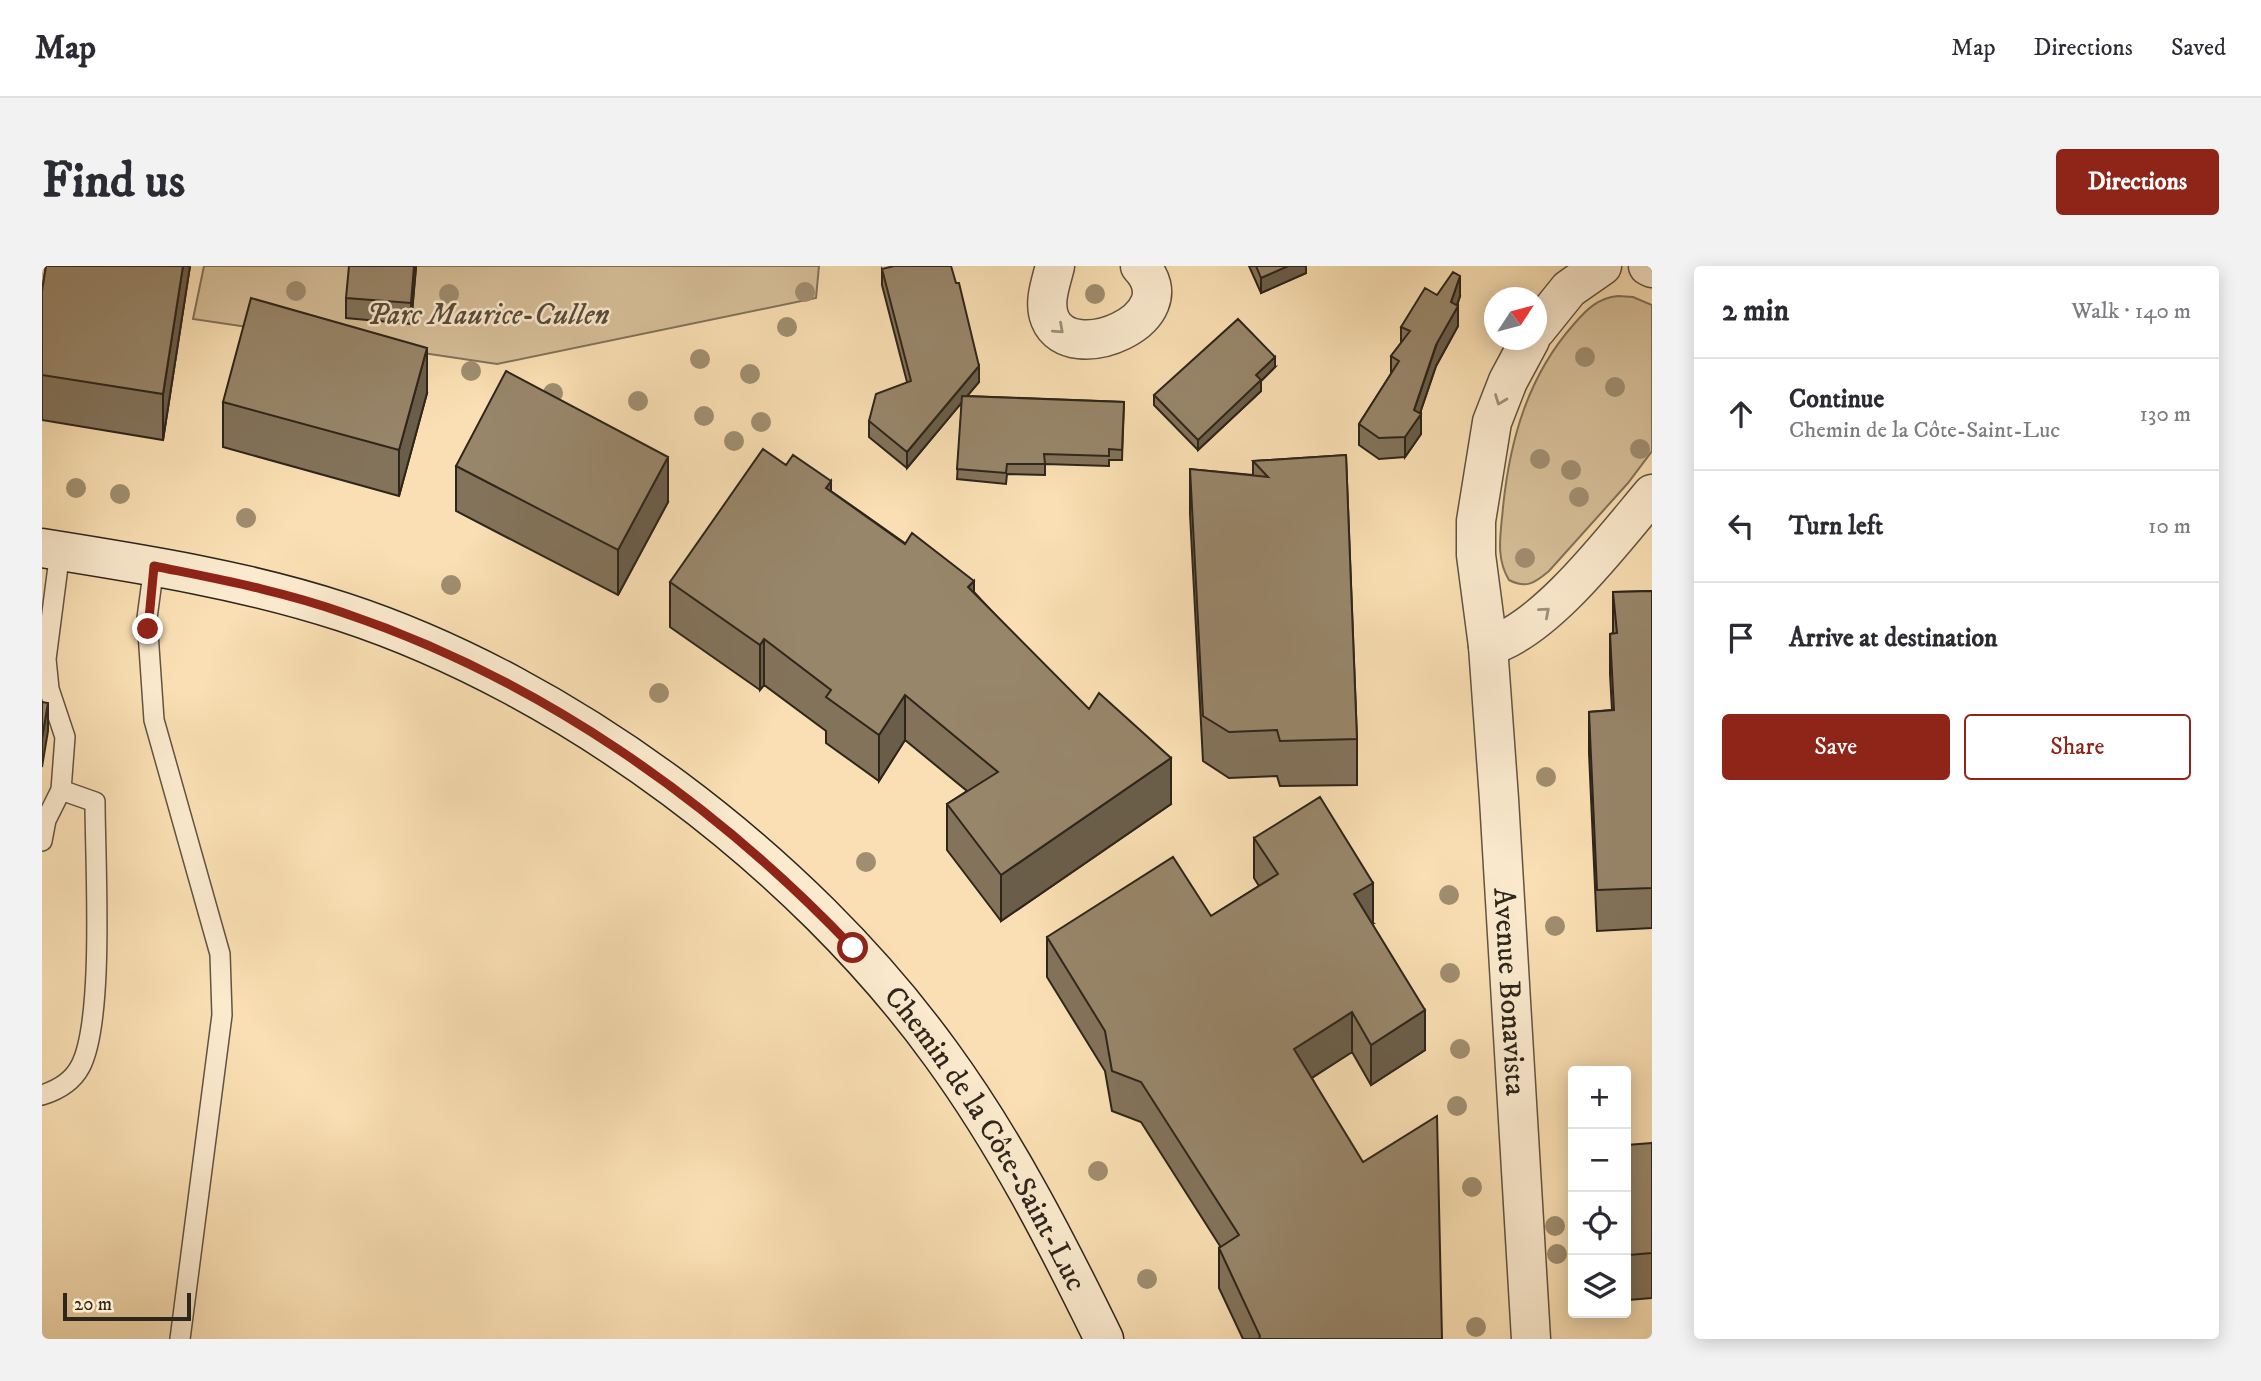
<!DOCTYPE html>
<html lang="en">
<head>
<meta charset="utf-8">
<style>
  :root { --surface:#fff; --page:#f2f2f3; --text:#2b2b33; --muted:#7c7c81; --line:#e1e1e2; --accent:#8f2418 }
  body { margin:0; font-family:"IM FELL DW Pica",serif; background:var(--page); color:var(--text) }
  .controls { position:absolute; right:21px; bottom:21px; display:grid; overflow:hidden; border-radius:7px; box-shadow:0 4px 18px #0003 }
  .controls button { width:63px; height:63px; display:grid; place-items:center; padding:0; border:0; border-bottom:2px solid var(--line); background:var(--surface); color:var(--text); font:35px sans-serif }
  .compass { position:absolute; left:1442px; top:21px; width:63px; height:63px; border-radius:50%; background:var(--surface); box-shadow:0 4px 18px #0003; rotate:54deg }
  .scale { position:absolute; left:21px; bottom:18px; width:128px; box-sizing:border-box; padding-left:7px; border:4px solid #2e251b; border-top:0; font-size:19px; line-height:24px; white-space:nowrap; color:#2e251b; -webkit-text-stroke:5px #fbeace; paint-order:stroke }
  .stop { position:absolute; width:21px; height:21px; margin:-16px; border:5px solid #8f2418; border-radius:50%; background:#fff }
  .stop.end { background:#8f2418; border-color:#fff; box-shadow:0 2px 7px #0008 }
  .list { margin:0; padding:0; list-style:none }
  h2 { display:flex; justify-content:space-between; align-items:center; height:91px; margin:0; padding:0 28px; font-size:30px }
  h2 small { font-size:23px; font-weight:400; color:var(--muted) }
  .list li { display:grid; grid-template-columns:46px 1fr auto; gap:21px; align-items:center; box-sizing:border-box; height:112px; padding:0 28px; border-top:2px solid var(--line) }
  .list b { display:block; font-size:26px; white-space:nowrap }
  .list p { margin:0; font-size:23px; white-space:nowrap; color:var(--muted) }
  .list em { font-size:23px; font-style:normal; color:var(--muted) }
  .actions { display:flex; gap:14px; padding:21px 28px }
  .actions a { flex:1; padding:16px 0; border:2px solid var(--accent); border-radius:7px; text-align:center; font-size:24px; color:var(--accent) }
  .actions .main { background:var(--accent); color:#fff }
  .icon { flex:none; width:38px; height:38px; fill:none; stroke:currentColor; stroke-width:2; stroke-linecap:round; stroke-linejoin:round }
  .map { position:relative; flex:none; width:1610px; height:1073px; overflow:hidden; border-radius:7px }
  header { display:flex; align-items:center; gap:42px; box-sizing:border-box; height:98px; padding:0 35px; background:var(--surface); border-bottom:2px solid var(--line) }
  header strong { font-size:33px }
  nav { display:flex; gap:38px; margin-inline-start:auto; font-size:24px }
  .intro { display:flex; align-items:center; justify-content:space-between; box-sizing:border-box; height:168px; padding:0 42px }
  h1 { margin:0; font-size:49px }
  .button { padding:18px 32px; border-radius:7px; background:var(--accent); color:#fff; font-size:24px; font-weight:700 }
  main { display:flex; gap:42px; padding:0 42px }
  aside { flex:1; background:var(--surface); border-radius:7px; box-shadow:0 4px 18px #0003 }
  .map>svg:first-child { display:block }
  .green { fill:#d6bf99; stroke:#82725a; stroke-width:2 }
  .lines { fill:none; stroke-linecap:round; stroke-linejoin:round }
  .service-casing { stroke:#615441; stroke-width:22 }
  .minor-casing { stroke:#615441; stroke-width:41 }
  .secondary-casing { stroke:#2e251b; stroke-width:41 }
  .service { stroke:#fbeace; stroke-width:19 }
  .minor { stroke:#fbeace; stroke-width:38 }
  .secondary { stroke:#fbeace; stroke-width:38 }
  .tree { fill:#a08e70 }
  .wall { fill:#83735b; stroke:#2e251b; stroke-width:2 }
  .shaded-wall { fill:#6a5e4a; stroke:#2e251b; stroke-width:2 }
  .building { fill:#98866a; stroke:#2e251b; stroke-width:2 }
  .oneway { stroke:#9f917d }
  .route { stroke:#8f2418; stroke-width:9 }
  .labels { text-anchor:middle; stroke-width:5; stroke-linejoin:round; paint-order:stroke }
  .park-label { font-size:30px; font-style:italic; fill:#584c3a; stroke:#fbeace }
  .street-label { font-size:30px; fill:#2e251b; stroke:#fbeace }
</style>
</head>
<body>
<header>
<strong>Map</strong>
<nav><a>Map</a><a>Directions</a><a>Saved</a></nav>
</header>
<div class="intro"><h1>Find us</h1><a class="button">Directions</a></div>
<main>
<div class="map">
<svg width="1610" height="1073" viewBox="0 0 1610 1073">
  <rect width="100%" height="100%" fill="#f9dfb3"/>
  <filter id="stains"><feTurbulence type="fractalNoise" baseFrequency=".00286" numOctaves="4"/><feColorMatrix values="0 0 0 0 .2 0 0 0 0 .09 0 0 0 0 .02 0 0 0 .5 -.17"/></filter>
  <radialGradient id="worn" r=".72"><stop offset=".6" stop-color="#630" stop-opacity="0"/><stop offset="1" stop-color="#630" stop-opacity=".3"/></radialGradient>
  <path class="green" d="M162,0h615l-3,32 -319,66 -304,-45z
    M1576,30l15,1 19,8v146l-24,32 -79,88c-14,12 -23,18 -40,9 -14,-23 -8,-47 -6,-73 7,-68 25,-131 71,-183 13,-15 24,-26 44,-28z"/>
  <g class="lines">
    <g class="service-casing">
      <path id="service" d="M112,300l-7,52 7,102 66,234 2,61 -42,324
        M0,575l4,-21 15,-30
        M0,829c16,-5 30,-13 38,-28 25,-45 15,-207 15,-265l-34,-12 4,-53 -16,-48 -3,-30 14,-108"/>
    </g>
    <g class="minor-casing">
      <g id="minor">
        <path d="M1013,0c-4,17 -12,36 -5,53 20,50 140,-1 90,-53"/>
        <path d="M1606,0l4,2"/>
        <path d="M1494,64l33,-41 33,-23"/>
        <path id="s1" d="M1488,74l-22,41 -16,41 -16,99v34l12,91 11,153 32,540"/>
        <path d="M1446,380c56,-14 126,-107 164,-152"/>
      </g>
    </g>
    <g class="secondary-casing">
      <g id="secondary">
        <path id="s2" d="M0,282c101,16 203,32 301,64 226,74 459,250 598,442 65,89 115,187 163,285"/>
      </g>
    </g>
    <use href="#service" class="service"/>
    <use href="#minor" class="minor"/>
    <use href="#secondary" class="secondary"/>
  </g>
  <g class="tree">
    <circle cx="254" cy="25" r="10"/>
    <circle cx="763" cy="26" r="10"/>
    <circle cx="407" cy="28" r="10"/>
    <circle cx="1053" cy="28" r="10"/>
    <circle cx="745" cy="61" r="10"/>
    <circle cx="1543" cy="91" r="10"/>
    <circle cx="658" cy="93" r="10"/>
    <circle cx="429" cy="105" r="10"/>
    <circle cx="708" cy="108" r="10"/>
    <circle cx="1573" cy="121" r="10"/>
    <circle cx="511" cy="127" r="10"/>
    <circle cx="596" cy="135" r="10"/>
    <circle cx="662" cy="150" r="10"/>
    <circle cx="719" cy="156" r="10"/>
    <circle cx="692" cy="175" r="10"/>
    <circle cx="1598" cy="183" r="10"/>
    <circle cx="1498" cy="193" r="10"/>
    <circle cx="1529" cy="204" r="10"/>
    <circle cx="34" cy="222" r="10"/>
    <circle cx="78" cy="228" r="10"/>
    <circle cx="1537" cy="231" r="10"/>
    <circle cx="204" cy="252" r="10"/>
    <circle cx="1483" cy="292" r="10"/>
    <circle cx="409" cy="319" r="10"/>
    <circle cx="617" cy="427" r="10"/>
    <circle cx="1504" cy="511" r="10"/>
    <circle cx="824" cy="596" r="10"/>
    <circle cx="1407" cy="629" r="10"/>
    <circle cx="1513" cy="660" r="10"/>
    <circle cx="1408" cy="707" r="10"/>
    <circle cx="1418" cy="783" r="10"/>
    <circle cx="1415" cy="840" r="10"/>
    <circle cx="1056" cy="905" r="10"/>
    <circle cx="1430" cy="921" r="10"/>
    <circle cx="1513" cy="960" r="10"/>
    <circle cx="1515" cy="988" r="10"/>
    <circle cx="1105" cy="1013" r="10"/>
    <circle cx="1434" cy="1061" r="10"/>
  </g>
  <path class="wall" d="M4,0h144l-27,174 -121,-20v-129z
    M374,0l-5,58 -65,-6v-20z
    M1207,0h57v7l-45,20z
    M840,3l97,113 -12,14 157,6 -2,58h-13v6l-64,-2v11l-38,-1 -1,10 -49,-5 5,-77 -55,66 -38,-31v-16l38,-39 -25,-97z
    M1395,29l23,1 -3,10 1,20 -22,40 -16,47 1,21 -16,23 -26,2 -20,-14v-21l32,-50v-18l10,-13v-16z
    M1233,101l-14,14v10l-63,59 -44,-45v-10z
    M385,127l-28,103 -176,-49v-45z
    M1304,189l11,284v46l-77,1 -3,-10 -48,2 -26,-17 -13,-247v-45l63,6v-14z
    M744,199l45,26 143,101 197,212 -170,117 -54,-71v-46l20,-13 -62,-51 -26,41 -53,-38v-12l-62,-46 -4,5 -90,-63v-45z
    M414,200l212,36 -50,93 -162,-84z
    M1610,325v337l-55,3 -8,-178v-41l23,-2 -2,-36v-40l3,-1v-41z
    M1212,572l119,85h-1l53,127 -54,35 -19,-33 -40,26 130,261h-199l-24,-51v-40l1,-2 -79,-124 -29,-11 -7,-40 -58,-94v-40l164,-21 48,-30 -5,-8z
    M1610,877v155l-23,2 -3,-22v-108z"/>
  <path class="shaded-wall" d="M141,0h7l-27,174v-46z
    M372,0h2v2l-5,56v-21z
    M1246,0h18v7l-45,20v-15z
    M1418,10v20l-6,17 4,-7v20l-22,40 -18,53 3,-5v20l-16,23v-20z
    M385,82v45l-28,103v-46z
    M1233,91v10l-14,14v10l-63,59v-10l58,-65z
    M937,100v16l-72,86v-16z
    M626,191v45l-50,93v-45z
    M789,215v45l-5,-38z
    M932,315v45l-6,-39z
    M722,373v46l-4,5v-45z
    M863,429v45l-26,41v-46z
    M6,437v28l-6,36v-29z
    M1129,492v46l-170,117v-46z
    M1331,617v40l-19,12v-41z
    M1383,744v40l-54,35v-40z
    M1310,746v40l-58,37v-40z"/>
  <path class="building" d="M4,0h137l-20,128 -121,-19v-84z
    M307,0h65l-3,37 -65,-5z
    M852,0h57l5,17h3l20,83 -72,86 -38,-31 7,-27 35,-13 -29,-112z
    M1214,0h32l-27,12z
    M1411,6l7,4 -9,26 7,4 -22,39 -22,65 7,4 -16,23 -26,1 -20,-14 40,-63 -8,-5 19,-25 -9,-4 24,-39 12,7z
    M209,32l176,50 -28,102 -176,-48z
    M1196,53l37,38 -19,18 5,5 -63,60 -44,-45z
    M464,105l162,86 -50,93 -162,-84z
    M920,130l162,6 -2,48 -13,-1v7l-65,-2 1,10h-38l-1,9 -49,-4z
    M721,183l23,16 7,-10 38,26 -5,7 79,56 7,-11 62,48 -6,6 121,122 10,-16 72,65 -170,117 -54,-71 51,-32 -93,-77 -26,40 -53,-38 5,-7 -67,-51 -4,6 -90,-63z
    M1304,189l11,284 -77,2 -3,-11 -48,2 -26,-16 -13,-247 78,8 -15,-16z
    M1610,325v297l-55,2 -8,-178 25,-2 -4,-76 7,-1 -4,-41z
    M0,436l6,1 -6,35z
    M1278,531l53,86 -19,11 71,116 -54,35 -19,-33 -58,37 69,113 74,-46 5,223h-183l1,-3 -41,-88 20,-13 -98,-153 -29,-11 -7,-40 -58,-94 126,-80 38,59 67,-42 -24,-36z
    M1610,877v110l-23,2 -3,-23 1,-87z"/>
  <defs><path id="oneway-chevron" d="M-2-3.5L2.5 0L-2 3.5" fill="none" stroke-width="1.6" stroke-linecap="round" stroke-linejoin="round" transform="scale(1.75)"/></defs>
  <g class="oneway">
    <use href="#oneway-chevron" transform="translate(1017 63) rotate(42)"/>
    <use href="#oneway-chevron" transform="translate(1458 134) rotate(111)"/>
    <use href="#oneway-chevron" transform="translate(1503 346) rotate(-41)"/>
  </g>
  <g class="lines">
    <path class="route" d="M106,363l6,-63c63,13 129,25 190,47 195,66 368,187 509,335"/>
  </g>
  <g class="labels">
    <g class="park-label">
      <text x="446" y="58">Parc Maurice-Cullen</text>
    </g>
    <g class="street-label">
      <text dy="10" stroke="none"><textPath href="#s1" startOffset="663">Avenue Bonavista</textPath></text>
      <text dy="10" stroke="none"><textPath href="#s2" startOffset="1158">Chemin de la Côte-Saint-Luc</textPath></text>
    </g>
  </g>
  <rect width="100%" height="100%" filter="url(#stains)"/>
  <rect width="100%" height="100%" fill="url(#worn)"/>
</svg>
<div class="controls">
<button>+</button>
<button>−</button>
<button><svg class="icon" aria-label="locate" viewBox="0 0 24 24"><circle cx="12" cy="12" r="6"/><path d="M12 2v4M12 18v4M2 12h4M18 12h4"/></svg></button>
<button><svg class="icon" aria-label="layers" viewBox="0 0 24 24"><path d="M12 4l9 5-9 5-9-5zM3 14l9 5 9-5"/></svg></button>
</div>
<svg class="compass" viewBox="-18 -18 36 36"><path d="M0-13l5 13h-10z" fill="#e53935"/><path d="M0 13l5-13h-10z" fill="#7c7c81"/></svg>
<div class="scale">20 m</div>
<div class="stop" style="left:811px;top:682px"></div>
<div class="stop end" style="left:106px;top:363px"></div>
</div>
<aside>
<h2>2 min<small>Walk · 140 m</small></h2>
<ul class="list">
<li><svg class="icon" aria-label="ahead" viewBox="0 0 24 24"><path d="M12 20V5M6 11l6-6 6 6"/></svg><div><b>Continue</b><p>Chemin de la Côte-Saint-Luc</p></div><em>130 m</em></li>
<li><svg class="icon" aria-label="left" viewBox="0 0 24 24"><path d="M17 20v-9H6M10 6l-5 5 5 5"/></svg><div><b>Turn left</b></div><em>10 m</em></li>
<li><svg class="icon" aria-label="arrive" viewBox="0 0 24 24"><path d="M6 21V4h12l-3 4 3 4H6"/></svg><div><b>Arrive at destination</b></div></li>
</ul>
<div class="actions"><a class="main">Save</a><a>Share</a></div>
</aside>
</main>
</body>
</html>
